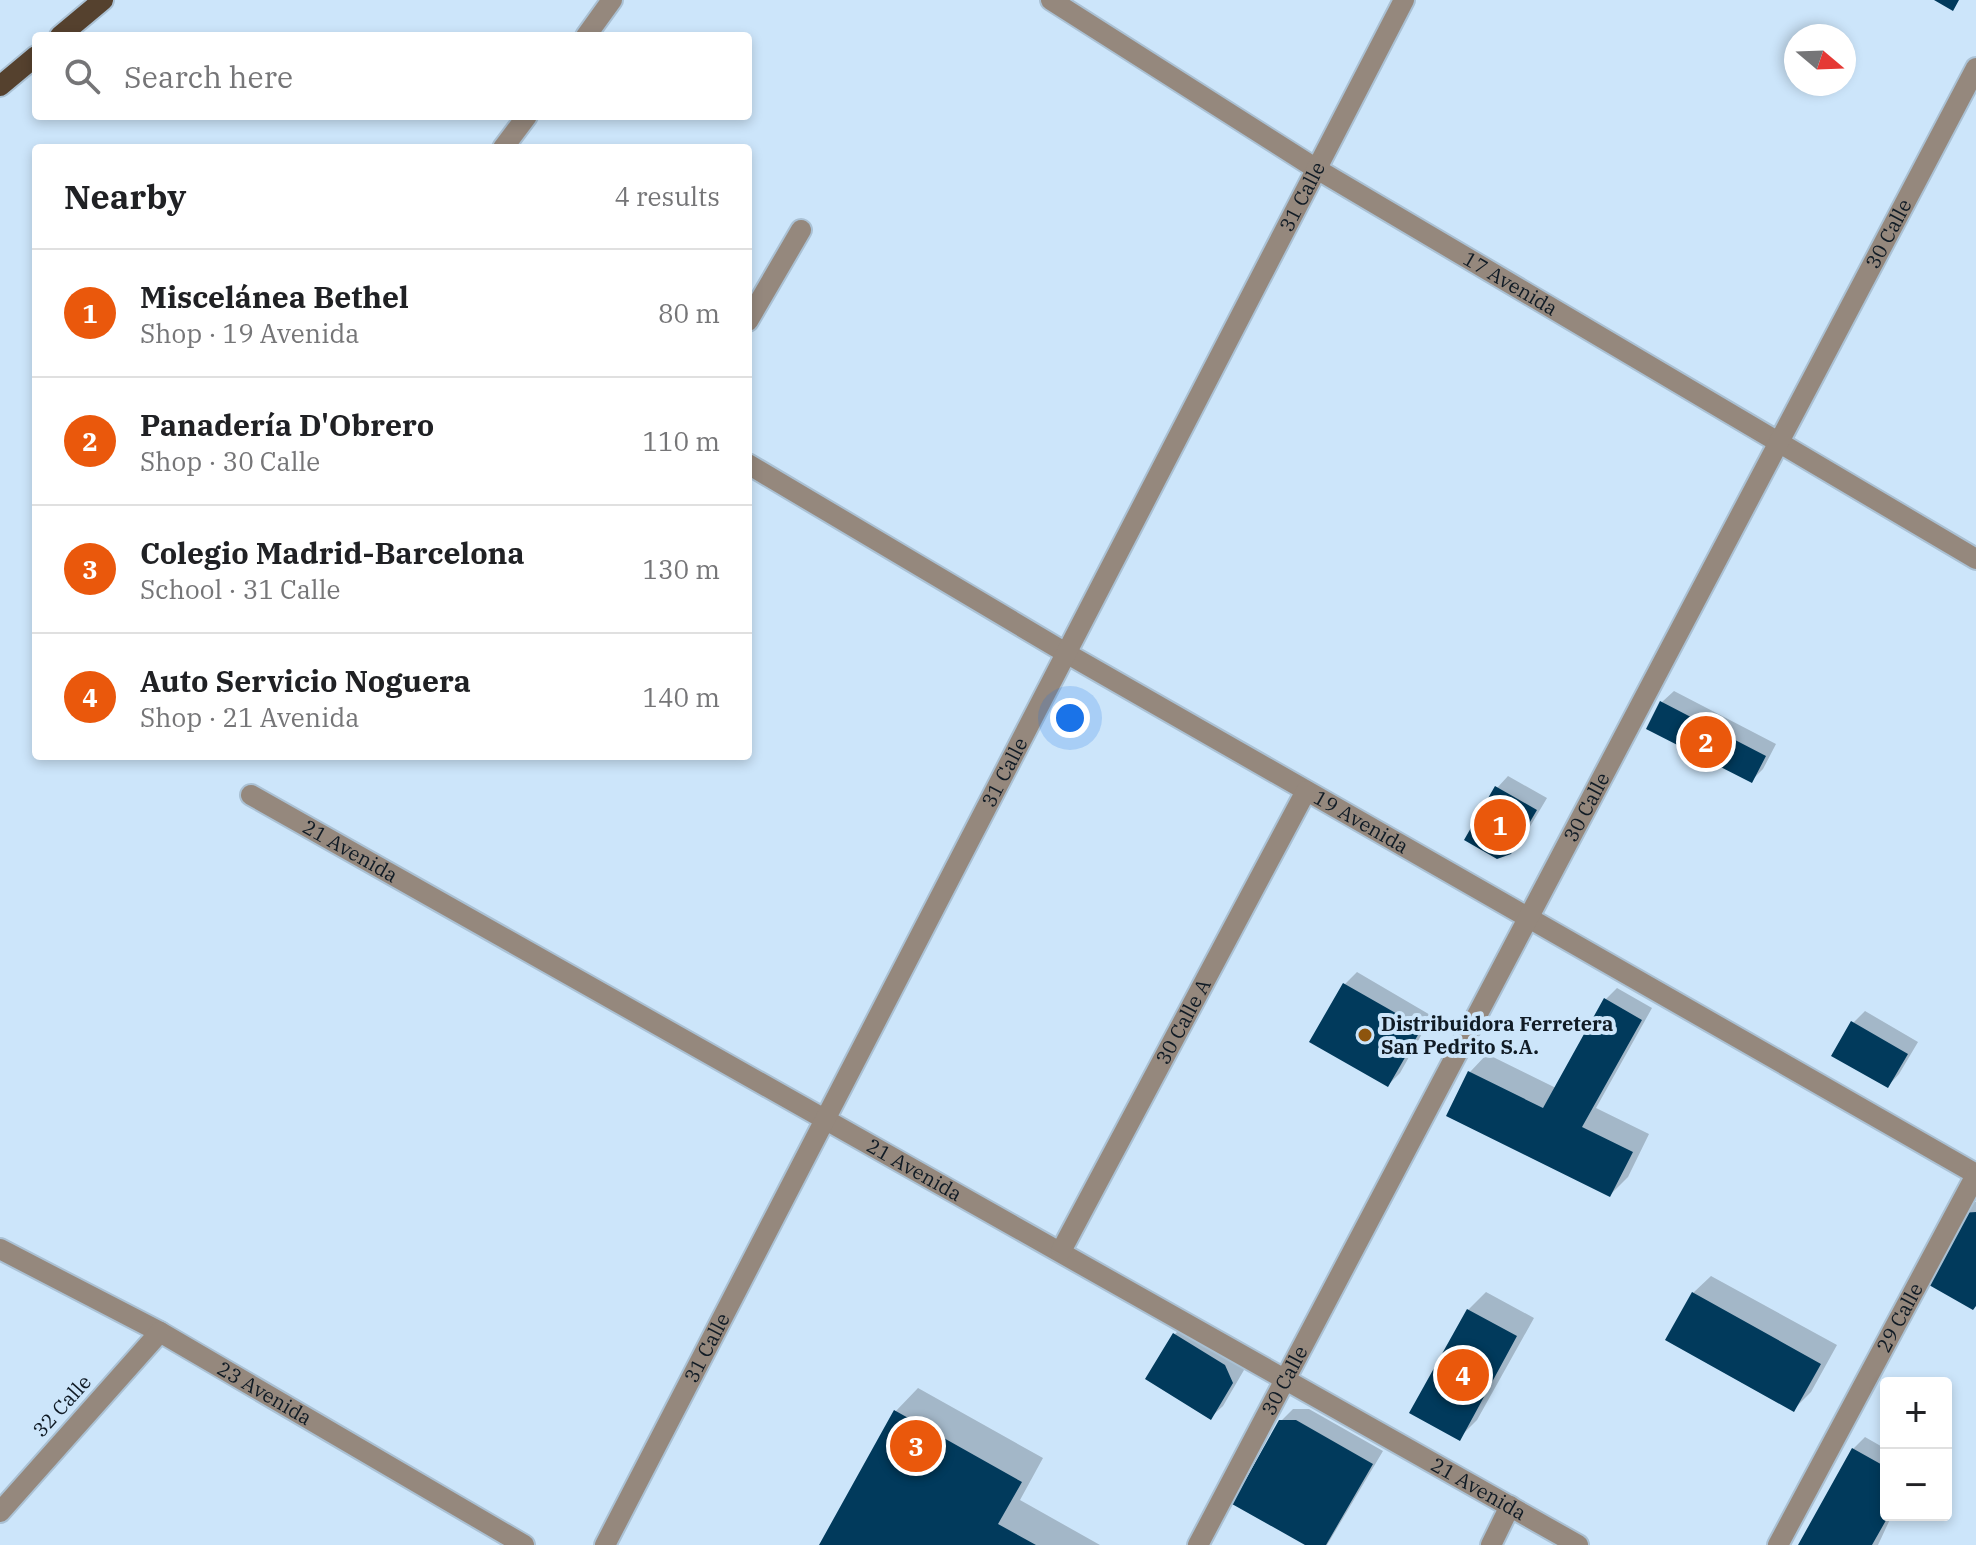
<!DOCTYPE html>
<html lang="en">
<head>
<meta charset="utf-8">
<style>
  :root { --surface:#fff; --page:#f2f2f2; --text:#202124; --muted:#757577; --line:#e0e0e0; --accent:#ea580c }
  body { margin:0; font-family:"IBM Plex Serif",serif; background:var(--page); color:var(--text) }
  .controls { position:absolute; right:24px; bottom:24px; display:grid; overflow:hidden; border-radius:8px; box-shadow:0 4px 12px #0003 }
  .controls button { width:72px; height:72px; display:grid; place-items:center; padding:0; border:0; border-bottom:2px solid var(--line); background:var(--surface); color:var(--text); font:40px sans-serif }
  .compass { position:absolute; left:1784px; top:24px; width:72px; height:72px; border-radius:50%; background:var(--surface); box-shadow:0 4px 12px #0003; rotate:109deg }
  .you { position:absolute; left:1070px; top:718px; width:28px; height:28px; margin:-20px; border:6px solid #fff; border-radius:50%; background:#1a73e8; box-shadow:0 0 0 12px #1a73e833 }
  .badge { display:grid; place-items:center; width:52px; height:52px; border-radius:50%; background:var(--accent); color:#fff; font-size:26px; font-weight:700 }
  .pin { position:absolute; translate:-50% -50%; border:4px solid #fff; box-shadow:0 2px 8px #0006 }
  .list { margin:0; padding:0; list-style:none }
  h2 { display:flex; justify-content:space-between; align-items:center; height:104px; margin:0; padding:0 32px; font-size:34px }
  h2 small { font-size:26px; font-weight:400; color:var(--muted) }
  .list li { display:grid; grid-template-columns:52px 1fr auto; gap:24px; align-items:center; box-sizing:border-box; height:128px; padding:0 32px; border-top:2px solid var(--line) }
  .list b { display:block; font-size:30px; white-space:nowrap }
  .list p { margin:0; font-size:26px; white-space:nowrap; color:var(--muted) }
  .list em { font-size:26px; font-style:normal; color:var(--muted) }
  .icon { flex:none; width:44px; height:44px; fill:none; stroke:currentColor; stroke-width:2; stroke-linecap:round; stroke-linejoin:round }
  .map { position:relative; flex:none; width:1976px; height:1545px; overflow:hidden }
  .search { position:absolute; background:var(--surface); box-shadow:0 4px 12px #0003; left:32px; top:32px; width:720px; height:88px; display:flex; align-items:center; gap:20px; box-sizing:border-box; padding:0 28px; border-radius:8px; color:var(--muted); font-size:30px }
  .panel { position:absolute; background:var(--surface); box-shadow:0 4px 12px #0003; left:32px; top:144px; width:720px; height:616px; border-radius:8px }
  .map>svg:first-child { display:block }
  .shadow { fill:#0003 }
  .building { fill:#013a5c }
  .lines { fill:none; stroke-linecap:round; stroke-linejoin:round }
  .service-casing { stroke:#aac1d4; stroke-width:24 }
  .minor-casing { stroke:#aac1d4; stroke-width:24 }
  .tertiary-casing { stroke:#aac1d4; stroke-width:24 }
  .primary-casing { stroke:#aac1d4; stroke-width:24 }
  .service { stroke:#95887d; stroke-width:20 }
  .minor { stroke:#95887d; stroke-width:20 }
  .tertiary { stroke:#95887d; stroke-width:20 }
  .primary { stroke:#55412e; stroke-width:20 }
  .poi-dot { fill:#8d540d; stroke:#cce5fa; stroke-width:3 }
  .labels { text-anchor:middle; stroke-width:8; stroke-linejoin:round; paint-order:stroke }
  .street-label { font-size:20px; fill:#101b25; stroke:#cce5fa }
  .poi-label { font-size:20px; font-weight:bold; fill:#101b25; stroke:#cce5fa; text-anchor:start }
</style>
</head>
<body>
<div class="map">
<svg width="1976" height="1545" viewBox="0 0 1976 1545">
  <rect width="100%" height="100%" fill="#cce5fa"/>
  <path class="shadow" d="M1674,691l102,53 -13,25 -12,12 -89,-79z
    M1508,776l39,22 -25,42 -12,13 -13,-65z
    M1357,972l75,44 -32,57 -12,12 -76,-44 33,-57z
    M1617,988l35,20 -56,100 53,26 -21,43 -18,18 -140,-123 17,-18 69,34 50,-89z
    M1865,1011l53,31 -19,32 -11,12 -35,-63z
    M1975,1202h1v103l-13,-90z
    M1711,1276l126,69 -26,47 -18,18 -100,-117z
    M1486,1292l48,26 -57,102 -18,18 9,-128z
    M1186,1323l50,30 8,17 -21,36 -12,11 -36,-83z
    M918,1388l125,70 -23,42 80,45h-279l74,-133z
    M1293,1409h16l74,42 -56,94h-18l-28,-124z
    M1865,1437l21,12v66h6l-14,30h-78l53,-96z"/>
  <path class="building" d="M1934,0h25l-6,11z
    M1660,701l106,55 -14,27 -106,-54z
    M1495,786l42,24 -26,44 -14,5 -33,-19z
    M1343,983l79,45 -34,59 -79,-45z
    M1604,998l38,22 -60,107 51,25 -23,45 -164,-81 22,-45 75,37z
    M1851,1021l57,33 -20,34 -57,-32z
    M1976,1212v94l-3,4 -51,-29 39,-68z
    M1692,1292l129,72 -27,48 -129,-72z
    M1467,1309l50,27 -57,105 -51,-28z
    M1173,1333l52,32 8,18 -22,37 -66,-41z
    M894,1410l128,72 -24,42 38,21h-217z
    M1279,1420h17l77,44 -47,81h-21l-73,-41z
    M1852,1448l34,19v48h3l-17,30h-74z"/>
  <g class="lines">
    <g class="service-casing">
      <path id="service" d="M586,36l26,-36
        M503,148l24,-32"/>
    </g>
    <g class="minor-casing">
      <g id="minor">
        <path id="s1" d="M1051,0l264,168 661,391"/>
        <path d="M748,321l53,-91"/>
        <path id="s2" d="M748,464l318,189 910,521"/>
        <path id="s3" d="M251,795l1327,750"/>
        <path d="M0,1249l160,83"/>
        <path id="s4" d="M1061,1251l245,-460"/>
        <path id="s5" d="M1198,1545l778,-1477"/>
        <path d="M1491,1545l19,-39"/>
        <path id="s6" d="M1778,1545l198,-370"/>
      </g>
    </g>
    <g class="tertiary-casing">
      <g id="tertiary">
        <path id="s7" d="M0,1512l160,-180 364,213"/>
        <path id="s8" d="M605,1545l799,-1545"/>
      </g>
    </g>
    <g class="primary-casing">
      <path id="primary" d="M60,36l43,-36
        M0,86l36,-30"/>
    </g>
    <use href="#service" class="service"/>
    <use href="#minor" class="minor"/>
    <use href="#tertiary" class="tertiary"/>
    <use href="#primary" class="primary"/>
  </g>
  <circle class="poi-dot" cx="1365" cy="1035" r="8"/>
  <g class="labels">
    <g class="street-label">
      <text dy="7" stroke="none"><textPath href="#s8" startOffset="1518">31 Calle</textPath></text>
      <text dy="7" stroke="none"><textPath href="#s5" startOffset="1482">30 Calle</textPath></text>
      <text dy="7" stroke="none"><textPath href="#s1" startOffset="540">17 Avenida</textPath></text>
      <text dy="7" stroke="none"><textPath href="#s8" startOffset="870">31 Calle</textPath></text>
      <text dy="7" stroke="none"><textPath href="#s5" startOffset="834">30 Calle</textPath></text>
      <text dy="7" stroke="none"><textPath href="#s2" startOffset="710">19 Avenida</textPath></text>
      <text dy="7" stroke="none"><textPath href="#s3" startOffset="114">21 Avenida</textPath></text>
      <text dy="7" stroke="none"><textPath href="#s4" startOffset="260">30 Calle A</textPath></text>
      <text dy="7" stroke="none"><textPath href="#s3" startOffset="762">21 Avenida</textPath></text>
      <text dy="7" stroke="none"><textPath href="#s6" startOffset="258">29 Calle</textPath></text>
      <text dy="7" stroke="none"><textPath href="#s8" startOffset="222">31 Calle</textPath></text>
      <text dy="7" stroke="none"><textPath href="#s5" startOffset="186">30 Calle</textPath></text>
      <text dy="7" stroke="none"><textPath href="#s7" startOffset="362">23 Avenida</textPath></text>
      <text transform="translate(62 1406) rotate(-48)" y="7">32 Calle</text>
      <text dy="7" stroke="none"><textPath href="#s3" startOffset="1410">21 Avenida</textPath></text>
    </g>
    <g class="poi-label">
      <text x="1381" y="1031">Distribuidora Ferretera<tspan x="1381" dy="23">San Pedrito S.A.</tspan></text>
    </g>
  </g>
</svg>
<div class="controls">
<button>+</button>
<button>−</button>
</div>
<svg class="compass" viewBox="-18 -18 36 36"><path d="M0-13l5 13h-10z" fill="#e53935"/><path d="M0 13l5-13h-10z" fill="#757577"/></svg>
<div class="you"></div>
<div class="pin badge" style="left:1500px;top:825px">1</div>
<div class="pin badge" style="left:1706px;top:742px">2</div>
<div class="pin badge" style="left:916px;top:1446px">3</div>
<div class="pin badge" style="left:1463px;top:1375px">4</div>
<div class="search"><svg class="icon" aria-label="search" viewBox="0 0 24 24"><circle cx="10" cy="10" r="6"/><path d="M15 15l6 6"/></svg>Search here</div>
<section class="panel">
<h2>Nearby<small>4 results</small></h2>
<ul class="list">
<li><span class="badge">1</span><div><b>Miscelánea Bethel</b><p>Shop · 19 Avenida</p></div><em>80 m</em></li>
<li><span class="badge">2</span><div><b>Panadería D'Obrero</b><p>Shop · 30 Calle</p></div><em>110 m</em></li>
<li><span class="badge">3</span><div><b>Colegio Madrid-Barcelona</b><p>School · 31 Calle</p></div><em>130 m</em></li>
<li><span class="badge">4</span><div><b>Auto Servicio Noguera</b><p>Shop · 21 Avenida</p></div><em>140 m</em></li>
</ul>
</section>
</div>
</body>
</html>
